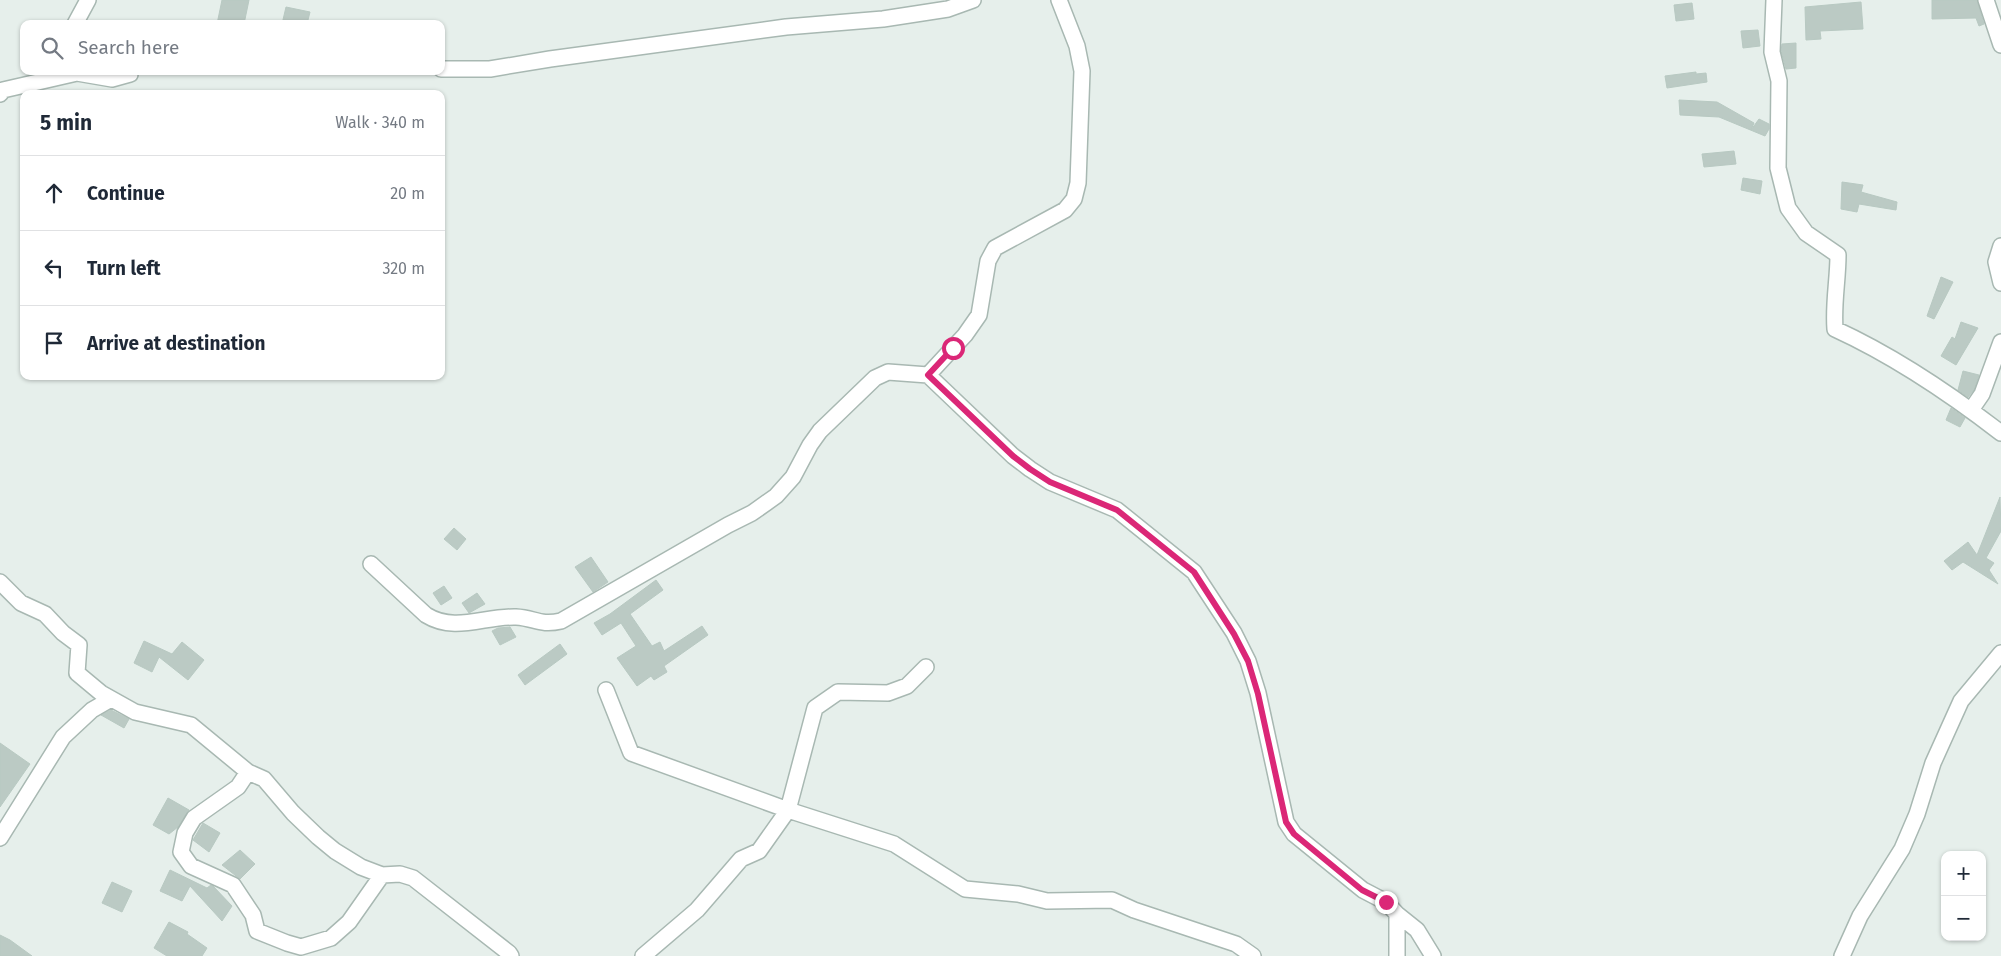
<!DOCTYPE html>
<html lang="en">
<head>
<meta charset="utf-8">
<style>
  :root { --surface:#fff; --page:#f2f2f3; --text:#1f2937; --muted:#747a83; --line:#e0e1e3 }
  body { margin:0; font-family:"Fira Sans",sans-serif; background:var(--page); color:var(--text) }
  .controls { position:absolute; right:15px; bottom:15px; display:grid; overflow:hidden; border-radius:10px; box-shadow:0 1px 4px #0004 }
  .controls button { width:45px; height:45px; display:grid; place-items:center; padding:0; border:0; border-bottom:1px solid var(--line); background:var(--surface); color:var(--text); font:25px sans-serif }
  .stop { position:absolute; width:15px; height:15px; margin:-11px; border:4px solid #db2777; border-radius:50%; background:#fff }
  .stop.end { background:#db2777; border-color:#fff; box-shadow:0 1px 5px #0008 }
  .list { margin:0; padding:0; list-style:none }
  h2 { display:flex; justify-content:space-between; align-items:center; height:65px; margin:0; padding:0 20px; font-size:21px }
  h2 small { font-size:16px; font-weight:400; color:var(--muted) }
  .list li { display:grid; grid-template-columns:32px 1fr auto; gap:15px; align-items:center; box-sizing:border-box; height:75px; padding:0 20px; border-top:1px solid var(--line) }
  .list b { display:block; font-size:19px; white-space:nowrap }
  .list em { font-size:16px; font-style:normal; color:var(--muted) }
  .icon { flex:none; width:28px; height:28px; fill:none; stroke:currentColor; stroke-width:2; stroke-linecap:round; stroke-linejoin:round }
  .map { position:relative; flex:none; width:2001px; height:956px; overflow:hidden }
  .search { position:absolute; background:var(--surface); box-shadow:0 1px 4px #0004; left:20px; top:20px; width:425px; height:55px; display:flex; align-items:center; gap:12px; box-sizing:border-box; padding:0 18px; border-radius:10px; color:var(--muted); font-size:19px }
  .panel { position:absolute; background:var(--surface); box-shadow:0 1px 4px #0004; left:20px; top:90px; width:425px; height:290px; border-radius:10px }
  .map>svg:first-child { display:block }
  .building { fill:#bbcac4; stroke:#b8c9c2 }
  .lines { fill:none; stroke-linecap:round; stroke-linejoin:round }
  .minor-casing { stroke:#a8b8b2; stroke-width:18 }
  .minor { stroke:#fff; stroke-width:15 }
  .route { stroke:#db2777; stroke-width:6 }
</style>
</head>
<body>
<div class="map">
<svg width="2001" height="956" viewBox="0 0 2001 956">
  <rect width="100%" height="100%" fill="#e6efeb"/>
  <path class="building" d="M222,0h27l-5,24h-27z
    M1932,0h45l7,24 -5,2 -3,-8 -44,1z
    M1861,2l2,27 -43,2 1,8 -15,1 -1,-33z
    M1692,3l2,16 -18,2 -2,-16z
    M286,7l24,5 -3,12h-25z
    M1758,30l2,16 -17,2 -2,-17z
    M1796,43v25l-10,1 -5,-18 1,-7z
    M1696,72v2l10,-1 1,9 -40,6 -2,-12z
    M1679,100l38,2 37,21 -3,7 8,-11 10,5v5l-4,7 -46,-19 -39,-2z
    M1734,151l2,13 -32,3 -2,-13z
    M1743,178l19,3 -2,13 -19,-4z
    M1842,182l21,3 -2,7 36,10 -1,8 -37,-6 -2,8 -16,-3z
    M1941,277l12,5 -19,37 -7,-3z
    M1961,322l17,6 -22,37 -15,-9 11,-19 3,2z
    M1963,371l16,4 -5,15 -6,7 -10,-7z
    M1951,408l14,10 -5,9 -14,-7z
    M2000,497l1,34 -15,27 8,5 -5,7 9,14 -35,-22 -11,8 -8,-9 24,-19 9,13z
    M454,528l12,11 -9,11 -13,-11z
    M591,557l17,25 -15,10 -18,-25z
    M656,580l7,10 -33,24 22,32 8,-4 4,9 38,-25 6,9 -44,31 3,6 -13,8 -3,-4 -14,10 -20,-28 19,-12 -15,-23 -19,12 -8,-12 16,-9z
    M444,586l8,12 -11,7 -8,-12z
    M477,593l8,11 -16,9 -7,-10z
    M510,627l6,10 -16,8 -8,-14 6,-3z
    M144,641l28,13 10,-12 22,18 -16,20 -29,-23 -7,15 -18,-9z
    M560,644l7,10 -42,31 -7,-10z
    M111,710l18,9 -5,9 -23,-13z
    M0,743l30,21 -30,43z
    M168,798l21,12 -11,17 -9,7 -16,-9z
    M203,823l17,10 -11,19 -16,-12z
    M240,850l15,14 -15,15 -18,-14z
    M170,870l37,18 4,-3 2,1 19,20 -10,15 -32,-35 -8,15 -22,-10z
    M112,882l20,9 -10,21 -20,-9z
    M169,922l19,10 -1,2 20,14 -5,8h-35l-13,-8z
    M0,935l10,5 22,16h-32z"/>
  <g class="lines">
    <g class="minor-casing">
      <path id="minor" d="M1774,0l-2,52 7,29 -1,87 10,40 18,25 32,22c0,25 -5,48 -3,74 59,27 114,64 166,104
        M1986,0l15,45
        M75,24l13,-24
        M441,69h49l60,-10 236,-32 97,-8 65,-10 25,-9
        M0,94l3,-4 74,-17 35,6 18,-5v-3
        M2001,246l-5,16 5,21
        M928,375l37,-40 14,-20 9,-54 7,-13 70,-38 9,-11 4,-16 4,-112 -5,-25 -18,-46
        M1971,410l11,-16 19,-52
        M371,564l55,51c29,18 58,1 90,2 19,1 24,9 45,4l167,-96 24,-12 24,-17 17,-19 17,-32 10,-14 55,-53 13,-6 40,3 85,81 17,13 20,13 67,28 77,62 40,61 14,28 10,32 28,129 8,12 69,56 23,12 11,12 20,16 16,26
        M0,582l21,21 24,11 18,19 16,12 -2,28 24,20 34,19 56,13 57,47 16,7 29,34 25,24 17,14 26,16 21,8 18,-1 13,4 96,75 2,3
        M606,690l25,63 157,57 106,34 71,45 53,5 29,7 65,-1 22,10 102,34 17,12
        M248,772l-10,15 -44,31 -9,15 -4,19 10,14 42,19 20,30 4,16 30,12 14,4 30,-9 18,-16 33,-47
        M0,838l63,-101 29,-27 19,-11
        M1397,914v42
        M643,956l54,-46 44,-51 18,-8 29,-41 27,-102 23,-16 50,1 19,-7 19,-19
        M1842,956l18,-40 42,-67 15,-35 16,-51 28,-62 40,-48"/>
    </g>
    <use href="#minor" class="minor"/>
  </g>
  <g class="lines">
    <path class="route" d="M953,348l-25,27 85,81 17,13 20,13 67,28 77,62 40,62 14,27 10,33 28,128 8,12 68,56 24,12"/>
  </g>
</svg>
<div class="controls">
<button>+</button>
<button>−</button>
</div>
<div class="stop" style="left:953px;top:348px"></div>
<div class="stop end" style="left:1386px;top:902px"></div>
<div class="search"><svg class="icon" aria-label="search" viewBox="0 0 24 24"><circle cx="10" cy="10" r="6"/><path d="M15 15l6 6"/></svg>Search here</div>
<section class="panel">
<h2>5 min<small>Walk · 340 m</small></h2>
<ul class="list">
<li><svg class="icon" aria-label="ahead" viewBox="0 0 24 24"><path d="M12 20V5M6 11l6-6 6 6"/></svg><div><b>Continue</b></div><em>20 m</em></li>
<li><svg class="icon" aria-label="left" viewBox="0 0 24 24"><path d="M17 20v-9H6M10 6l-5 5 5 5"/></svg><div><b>Turn left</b></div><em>320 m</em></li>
<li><svg class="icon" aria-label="arrive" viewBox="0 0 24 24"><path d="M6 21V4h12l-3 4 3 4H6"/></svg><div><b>Arrive at destination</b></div></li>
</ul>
</section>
</div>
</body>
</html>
